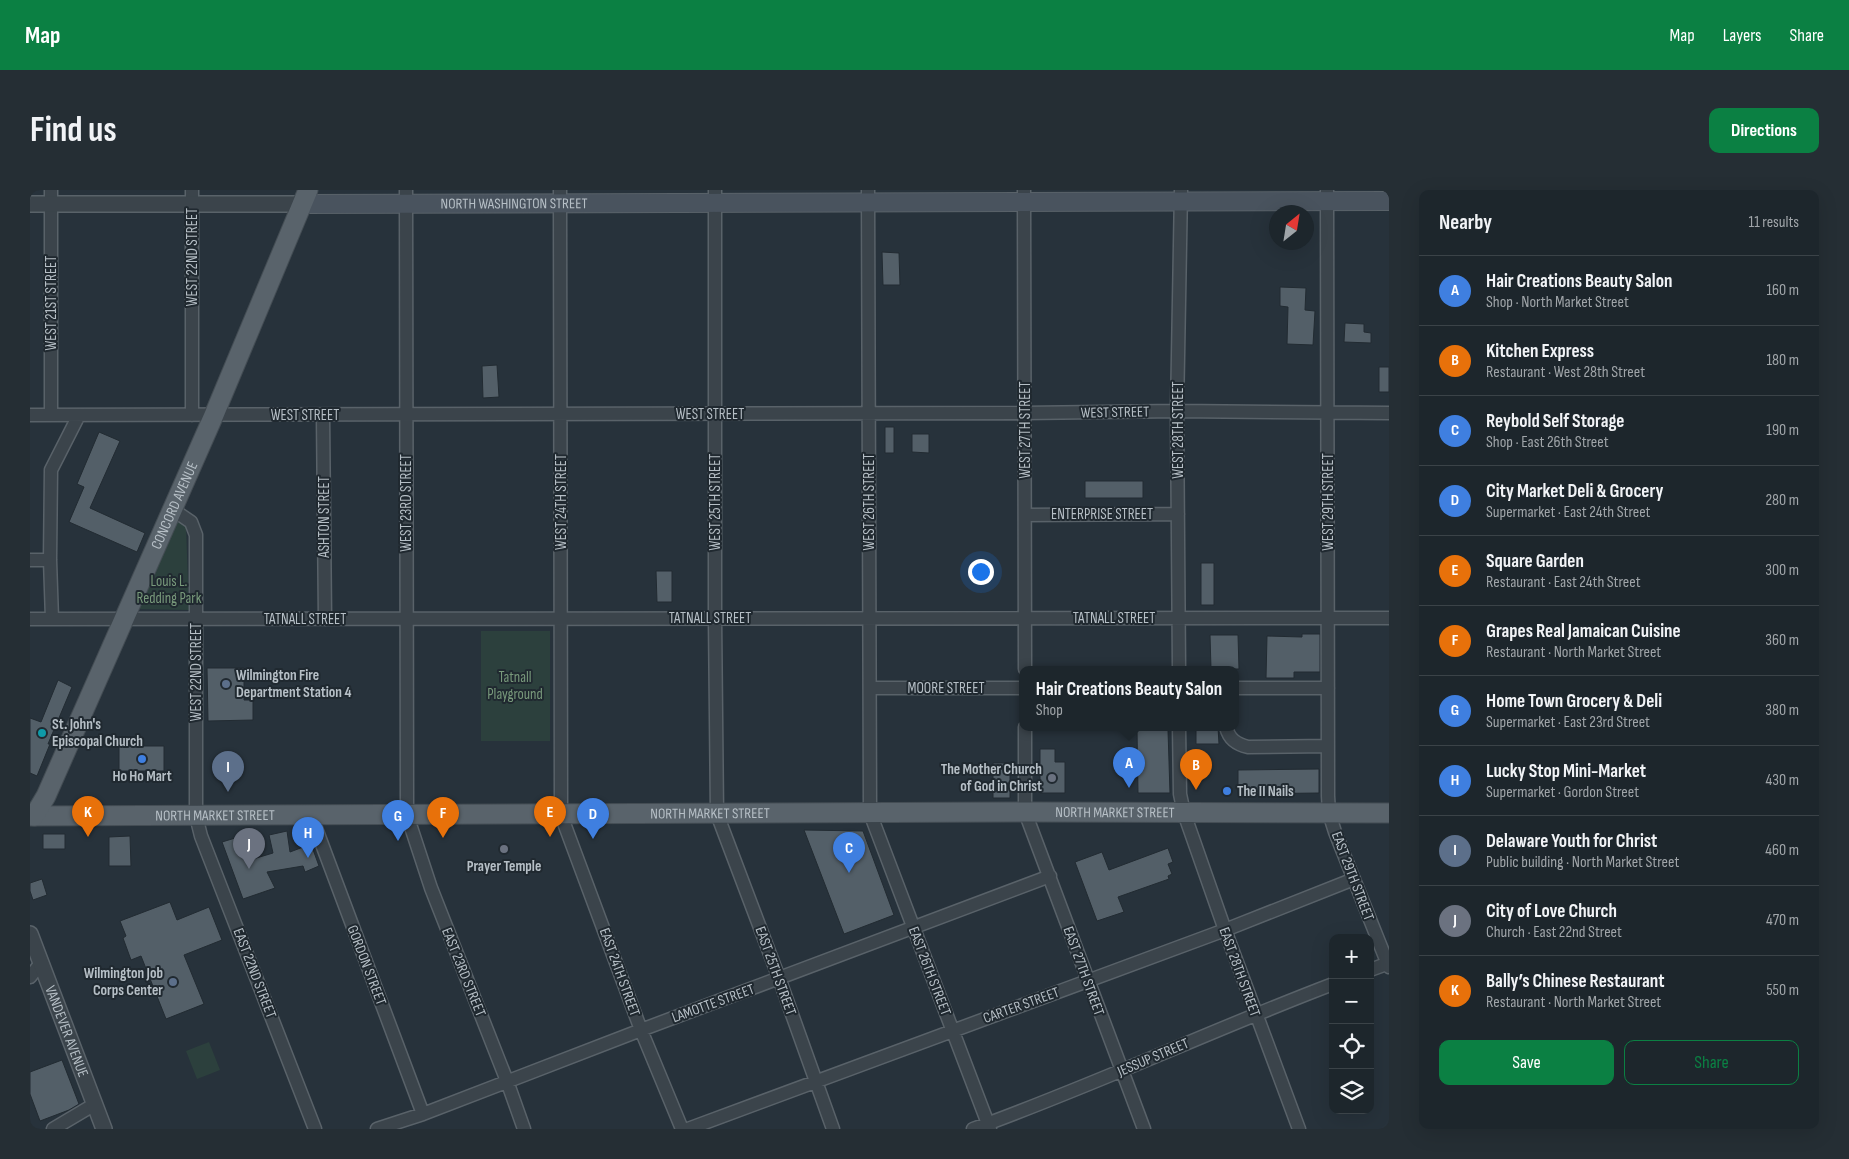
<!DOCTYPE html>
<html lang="en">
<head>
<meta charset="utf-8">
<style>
  :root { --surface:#1d262c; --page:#252e34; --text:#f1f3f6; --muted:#a0a5a9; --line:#3b4348; --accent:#0b8043 }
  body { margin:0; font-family:"Sofia Sans Condensed",sans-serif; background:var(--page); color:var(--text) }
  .controls { position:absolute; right:15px; bottom:15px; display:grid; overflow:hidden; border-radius:10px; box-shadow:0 5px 20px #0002 }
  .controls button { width:45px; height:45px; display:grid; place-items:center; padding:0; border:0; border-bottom:1px solid var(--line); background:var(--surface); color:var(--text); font:25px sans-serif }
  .compass { position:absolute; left:1239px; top:15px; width:45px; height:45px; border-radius:50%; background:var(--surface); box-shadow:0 5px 20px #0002; rotate:30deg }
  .you { position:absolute; left:950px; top:381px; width:18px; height:18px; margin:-12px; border:4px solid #fff; border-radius:50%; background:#1a73e8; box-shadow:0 0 0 8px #1a73e833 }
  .badge { display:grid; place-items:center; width:32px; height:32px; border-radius:50%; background:var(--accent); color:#fff; font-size:16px; font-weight:700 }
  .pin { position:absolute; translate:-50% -41px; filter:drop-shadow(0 1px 2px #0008) }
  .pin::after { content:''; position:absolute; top:26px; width:18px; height:15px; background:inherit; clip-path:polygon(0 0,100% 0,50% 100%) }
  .popup { position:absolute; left:989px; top:476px; width:220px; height:65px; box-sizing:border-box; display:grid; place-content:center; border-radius:10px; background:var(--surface); filter:drop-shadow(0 1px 4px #0005); font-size:16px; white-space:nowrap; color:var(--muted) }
  .popup b { font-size:19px; color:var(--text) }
  .popup::after { content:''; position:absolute; left:50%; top:100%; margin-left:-10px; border:10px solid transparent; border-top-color:var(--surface) }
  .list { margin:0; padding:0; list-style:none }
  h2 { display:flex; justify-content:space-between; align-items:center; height:65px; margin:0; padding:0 20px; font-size:21px }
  h2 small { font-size:16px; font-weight:400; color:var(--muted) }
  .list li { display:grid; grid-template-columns:32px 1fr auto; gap:15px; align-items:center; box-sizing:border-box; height:70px; padding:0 20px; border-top:1px solid var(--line) }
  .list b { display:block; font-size:19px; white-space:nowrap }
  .list p { margin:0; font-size:16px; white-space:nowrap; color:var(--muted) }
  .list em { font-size:16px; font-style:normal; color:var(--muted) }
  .actions { display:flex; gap:10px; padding:15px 20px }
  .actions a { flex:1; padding:11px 0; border:1px solid var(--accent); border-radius:10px; text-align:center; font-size:18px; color:var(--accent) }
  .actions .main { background:var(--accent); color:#fff }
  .icon { flex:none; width:28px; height:28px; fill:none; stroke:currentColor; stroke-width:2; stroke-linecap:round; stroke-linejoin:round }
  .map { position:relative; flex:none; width:1359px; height:939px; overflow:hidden; border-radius:10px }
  header { display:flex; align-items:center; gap:30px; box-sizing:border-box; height:70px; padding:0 25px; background:var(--accent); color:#fff }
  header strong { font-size:24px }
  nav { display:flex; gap:28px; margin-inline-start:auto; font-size:18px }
  .intro { display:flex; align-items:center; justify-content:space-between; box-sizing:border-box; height:120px; padding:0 30px }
  h1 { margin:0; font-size:35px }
  .button { padding:12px 22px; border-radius:10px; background:var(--accent); color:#fff; font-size:18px; font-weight:700 }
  main { display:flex; gap:30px; padding:0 30px }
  aside { flex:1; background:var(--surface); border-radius:10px; box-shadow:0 5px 20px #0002 }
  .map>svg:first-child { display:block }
  .green { fill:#2c403d }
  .building { fill:#535f68; stroke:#222b32 }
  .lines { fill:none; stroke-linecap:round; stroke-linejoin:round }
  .minor-casing { stroke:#596269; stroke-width:15 }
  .tertiary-casing { stroke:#596269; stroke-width:18 }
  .secondary-casing { stroke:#596269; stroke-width:20 }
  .primary-casing { stroke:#444d54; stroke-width:21 }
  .minor { stroke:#3b444b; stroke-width:12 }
  .tertiary { stroke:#3b444b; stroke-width:15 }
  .secondary { stroke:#49535e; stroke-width:18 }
  .primary { stroke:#59636b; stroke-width:19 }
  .service-dot { fill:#5c6f8a; stroke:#202930; stroke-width:2 }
  .culture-dot { fill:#0f9aa8; stroke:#202930; stroke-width:2 }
  .shop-dot { fill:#3f7fe0; stroke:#202930; stroke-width:2 }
  .worship-dot { fill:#6b7280; stroke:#202930; stroke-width:2 }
  .labels { text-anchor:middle; stroke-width:4; stroke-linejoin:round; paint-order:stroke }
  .street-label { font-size:15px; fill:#b6bfc6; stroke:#202930 }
  .park-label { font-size:15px; fill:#78997b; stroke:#202930 }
  .poi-label { font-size:15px; font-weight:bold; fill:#b6bfc6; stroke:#202930; text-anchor:start }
</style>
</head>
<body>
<header>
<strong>Map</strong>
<nav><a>Map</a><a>Layers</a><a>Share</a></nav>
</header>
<div class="intro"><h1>Find us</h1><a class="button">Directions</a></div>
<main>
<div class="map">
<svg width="1359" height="939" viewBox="0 0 1359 939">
  <rect width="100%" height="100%" fill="#27323b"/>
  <path class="green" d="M148,329l8,7 3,84 -50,-1z
    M451,441h69v110h-69z
    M179,852l11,28 -23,9 -11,-28z"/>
  <path class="building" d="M852,62l17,1 1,32h-17z
    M1250,97l26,1 -1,22 10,1 -2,34 -26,-1 1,-37 -8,-1z
    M1315,133l19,1v8l7,1v10l-27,-1z
    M467,175l2,32 -16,1 -1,-32z
    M1349,177h10v25h-10z
    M855,237h9v26h-9z
    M69,242l21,9 -30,67 55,25 -8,19 -68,-30 15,-35 -7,-3z
    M882,244h17v19l-17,-1z
    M1055,291h58v17h-58z
    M1171,373h13v42h-13z
    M626,381h16v31h-15z
    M1272,444h18v38h-26v6h-28l1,-42 35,1z
    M1180,445h28l1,34h-28z
    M177,478h37v32h9v20l-45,1z
    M28,490l14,7 -24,57h2l-13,32 -7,-3v-55l11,4z
    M1166,537h22l1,17h-23z
    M1107,540h31l2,63h-32z
    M89,550h12v6h33v25h-45z
    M1010,559h15v13h10v31h-25z
    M963,573h17v35h-17z
    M1289,579v24l-81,1v-24z
    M774,640l59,1 31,84 -50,19z
    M257,641l3,21 21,-8 8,22 -14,6 -2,-6 -36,6 8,16 -32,11 -21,-57 23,-7 8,24 20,-6 -4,-18z
    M13,644h22v15h-22z
    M100,646l1,30h-22v-29z
    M1138,658l5,14 -5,2 4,10 -4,2 1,3 -51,18 6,15 -27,9 -22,-59 27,-10 7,18z
    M12,689l5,16 -14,5 -3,-9v-8z
    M140,712l7,18 32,-13 13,33 -38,15 20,49 -38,15 -25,-63 -10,4 -8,-22 3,-2 -6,-15z
    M32,870l17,44 -10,6 -29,11 -10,-27v-22z"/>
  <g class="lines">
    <g class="minor-casing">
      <path id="minor" d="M376,0l1,625 24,73 76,193 17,48
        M530,0l1,625 80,215 41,99
        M685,0v428l2,196 62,164 54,151
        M838,0l2,623 120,316
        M994,0l1,479
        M1297,0l1,606 1,17 6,19 54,135
        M0,225l994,-2 153,-2 212,2
        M21,225v-225
        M162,225v-225
        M293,225l2,204
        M142,319l19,13 5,13v281l5,20 114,293
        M995,325l153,-1
        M0,370h20
        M0,429l1359,-1
        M22,429l-2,-59 1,-90 28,-55
        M1149,479l-2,-258 4,-221
        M840,498h153
        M1205,498h93
        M995,537v85l119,317
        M1149,537l1,67 4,19 41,117 74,199
        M1196,537c3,12 10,17 22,20l80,-1
        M281,625l112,299
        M1340,780l19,-7
        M0,787l11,-14
        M23,939l42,-25
        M347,939l46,-15 218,-84 409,-154
        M658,939l537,-199 129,-51
        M943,939c122,-44 239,-99 360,-145"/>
    </g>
    <g class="tertiary-casing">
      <g id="tertiary">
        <path d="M0,14h272"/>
        <path id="s1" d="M0,744l74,195"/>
      </g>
    </g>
    <g class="secondary-casing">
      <g id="secondary">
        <path id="s2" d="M272,14l1087,-3"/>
      </g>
    </g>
    <g class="primary-casing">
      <g id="primary">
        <path id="s3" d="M0,626l995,-4 364,1"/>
        <path id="s4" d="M4,626l12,-20 168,-381 94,-225"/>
      </g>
    </g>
    <use href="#minor" class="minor"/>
    <use href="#tertiary" class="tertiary"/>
    <use href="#secondary" class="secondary"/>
    <use href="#primary" class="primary"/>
  </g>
  <g class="service-dot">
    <circle cx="196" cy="494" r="5"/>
    <circle cx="143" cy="792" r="5"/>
  </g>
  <circle class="culture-dot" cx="12" cy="543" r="5"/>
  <g class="shop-dot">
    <circle cx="112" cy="569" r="5"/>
    <circle cx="1197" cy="601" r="5"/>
  </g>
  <g class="worship-dot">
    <circle cx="1022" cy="588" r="5"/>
    <circle cx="474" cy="659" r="5"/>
  </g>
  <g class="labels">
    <g class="street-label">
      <text dy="5" stroke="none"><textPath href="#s2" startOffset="212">NORTH WASHINGTON STREET</textPath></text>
      <text transform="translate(162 67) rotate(-90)" y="5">WEST 22ND STREET</text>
      <text transform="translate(21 113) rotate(-90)" y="5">WEST 21ST STREET</text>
      <text transform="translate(1085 222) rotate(-1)" y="5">WEST STREET</text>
      <text x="680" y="229">WEST STREET</text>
      <text x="275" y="230">WEST STREET</text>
      <text transform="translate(995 240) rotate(-90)" y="5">WEST 27TH STREET</text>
      <text transform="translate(1148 240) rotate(-90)" y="5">WEST 28TH STREET</text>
      <text transform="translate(531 312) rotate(-90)" y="5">WEST 24TH STREET</text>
      <text transform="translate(685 312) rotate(-90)" y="5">WEST 25TH STREET</text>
      <text transform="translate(839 312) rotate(-90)" y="5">WEST 26TH STREET</text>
      <text transform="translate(1298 312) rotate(-90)" y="5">WEST 29TH STREET</text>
      <text transform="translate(376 313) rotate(-90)" y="5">WEST 23RD STREET</text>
      <text dy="5" stroke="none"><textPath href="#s4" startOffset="341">CONCORD AVENUE</textPath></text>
      <text x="1072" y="329">ENTERPRISE STREET</text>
      <text transform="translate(294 327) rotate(-90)" y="5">ASHTON STREET</text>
      <text x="680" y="433">TATNALL STREET</text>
      <text x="1084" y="433">TATNALL STREET</text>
      <text x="275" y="434">TATNALL STREET</text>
      <text transform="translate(166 482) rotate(-90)" y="5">WEST 22ND STREET</text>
      <text x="916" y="503">MOORE STREET</text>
      <text dy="5" stroke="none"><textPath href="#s3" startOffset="1085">NORTH MARKET STREET</textPath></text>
      <text dy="5" stroke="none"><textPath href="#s3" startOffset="680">NORTH MARKET STREET</textPath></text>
      <text dy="5" stroke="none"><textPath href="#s3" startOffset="185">NORTH MARKET STREET</textPath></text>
      <text transform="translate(1323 686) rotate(69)" y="5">EAST 29TH STREET</text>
      <text transform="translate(337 775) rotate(69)" y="5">GORDON STREET</text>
      <text transform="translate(746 781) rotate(70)" y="5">EAST 25TH STREET</text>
      <text transform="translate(900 781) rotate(69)" y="5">EAST 26TH STREET</text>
      <text transform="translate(1054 781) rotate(70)" y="5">EAST 27TH STREET</text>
      <text transform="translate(434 782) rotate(68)" y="5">EAST 23RD STREET</text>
      <text transform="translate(590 782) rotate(70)" y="5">EAST 24TH STREET</text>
      <text transform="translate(1210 782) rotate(70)" y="5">EAST 28TH STREET</text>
      <text transform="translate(225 783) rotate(69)" y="5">EAST 22ND STREET</text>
      <text transform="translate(683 813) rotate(-20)" y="5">LAMOTTE STREET</text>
      <text transform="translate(991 815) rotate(-20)" y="5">CARTER STREET</text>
      <text dy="5" stroke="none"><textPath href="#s1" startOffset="104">VANDEVER AVENUE</textPath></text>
      <text transform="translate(1123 867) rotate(-23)" y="5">JESSUP STREET</text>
    </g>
    <g class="park-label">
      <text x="139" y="396">Louis L.<tspan x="139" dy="17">Redding Park</tspan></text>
      <text x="485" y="492">Tatnall<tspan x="485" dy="17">Playground</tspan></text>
    </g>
    <g class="poi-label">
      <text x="206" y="490">Wilmington Fire<tspan x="206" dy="17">Department Station 4</tspan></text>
      <text x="22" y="539">St. John's<tspan x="22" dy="17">Episcopal Church</tspan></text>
      <text x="1012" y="584" text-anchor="end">The Mother Church<tspan x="1012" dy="17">of God in Christ</tspan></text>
      <text x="112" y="591" text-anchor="middle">Ho Ho Mart</text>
      <text x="1207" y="606">The II Nails</text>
      <text x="474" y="681" text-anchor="middle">Prayer Temple</text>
      <text x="133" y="788" text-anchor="end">Wilmington Job<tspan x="133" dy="17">Corps Center</tspan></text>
    </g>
  </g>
</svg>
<div class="controls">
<button>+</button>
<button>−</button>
<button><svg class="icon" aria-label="locate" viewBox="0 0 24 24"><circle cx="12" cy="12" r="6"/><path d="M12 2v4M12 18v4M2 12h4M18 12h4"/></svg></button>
<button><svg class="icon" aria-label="layers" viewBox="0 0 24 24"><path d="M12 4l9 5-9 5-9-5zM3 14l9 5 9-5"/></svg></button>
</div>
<svg class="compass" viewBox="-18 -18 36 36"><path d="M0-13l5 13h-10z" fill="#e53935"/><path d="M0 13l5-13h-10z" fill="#a0a5a9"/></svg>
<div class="you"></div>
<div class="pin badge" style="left:1099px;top:598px;background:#3f7fe0">A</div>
<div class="popup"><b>Hair Creations Beauty Salon</b>Shop</div>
<div class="pin badge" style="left:1166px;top:600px;background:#e8710a">B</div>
<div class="pin badge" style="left:819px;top:683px;background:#3f7fe0">C</div>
<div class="pin badge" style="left:563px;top:649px;background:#3f7fe0">D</div>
<div class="pin badge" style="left:520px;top:647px;background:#e8710a">E</div>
<div class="pin badge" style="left:413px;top:648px;background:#e8710a">F</div>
<div class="pin badge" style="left:368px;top:651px;background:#3f7fe0">G</div>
<div class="pin badge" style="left:278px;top:668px;background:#3f7fe0">H</div>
<div class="pin badge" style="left:198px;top:602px;background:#5c6f8a">I</div>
<div class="pin badge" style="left:219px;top:679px;background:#6b7280">J</div>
<div class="pin badge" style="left:58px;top:647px;background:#e8710a">K</div>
</div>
<aside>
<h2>Nearby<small>11 results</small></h2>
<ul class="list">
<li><span class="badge" style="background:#3f7fe0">A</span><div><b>Hair Creations Beauty Salon</b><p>Shop · North Market Street</p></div><em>160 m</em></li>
<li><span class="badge" style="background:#e8710a">B</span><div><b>Kitchen Express</b><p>Restaurant · West 28th Street</p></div><em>180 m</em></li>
<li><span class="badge" style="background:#3f7fe0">C</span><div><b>Reybold Self Storage</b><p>Shop · East 26th Street</p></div><em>190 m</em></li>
<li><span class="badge" style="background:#3f7fe0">D</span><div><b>City Market Deli &amp; Grocery</b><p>Supermarket · East 24th Street</p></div><em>280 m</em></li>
<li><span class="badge" style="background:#e8710a">E</span><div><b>Square Garden</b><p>Restaurant · East 24th Street</p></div><em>300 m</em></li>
<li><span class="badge" style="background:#e8710a">F</span><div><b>Grapes Real Jamaican Cuisine</b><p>Restaurant · North Market Street</p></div><em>360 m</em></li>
<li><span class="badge" style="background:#3f7fe0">G</span><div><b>Home Town Grocery &amp; Deli</b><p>Supermarket · East 23rd Street</p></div><em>380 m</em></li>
<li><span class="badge" style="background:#3f7fe0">H</span><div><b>Lucky Stop Mini-Market</b><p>Supermarket · Gordon Street</p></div><em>430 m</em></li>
<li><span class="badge" style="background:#5c6f8a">I</span><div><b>Delaware Youth for Christ</b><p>Public building · North Market Street</p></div><em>460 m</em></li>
<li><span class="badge" style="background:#6b7280">J</span><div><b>City of Love Church</b><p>Church · East 22nd Street</p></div><em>470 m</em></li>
<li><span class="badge" style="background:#e8710a">K</span><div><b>Bally’s Chinese Restaurant</b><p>Restaurant · North Market Street</p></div><em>550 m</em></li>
</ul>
<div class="actions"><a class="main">Save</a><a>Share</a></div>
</aside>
</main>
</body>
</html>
